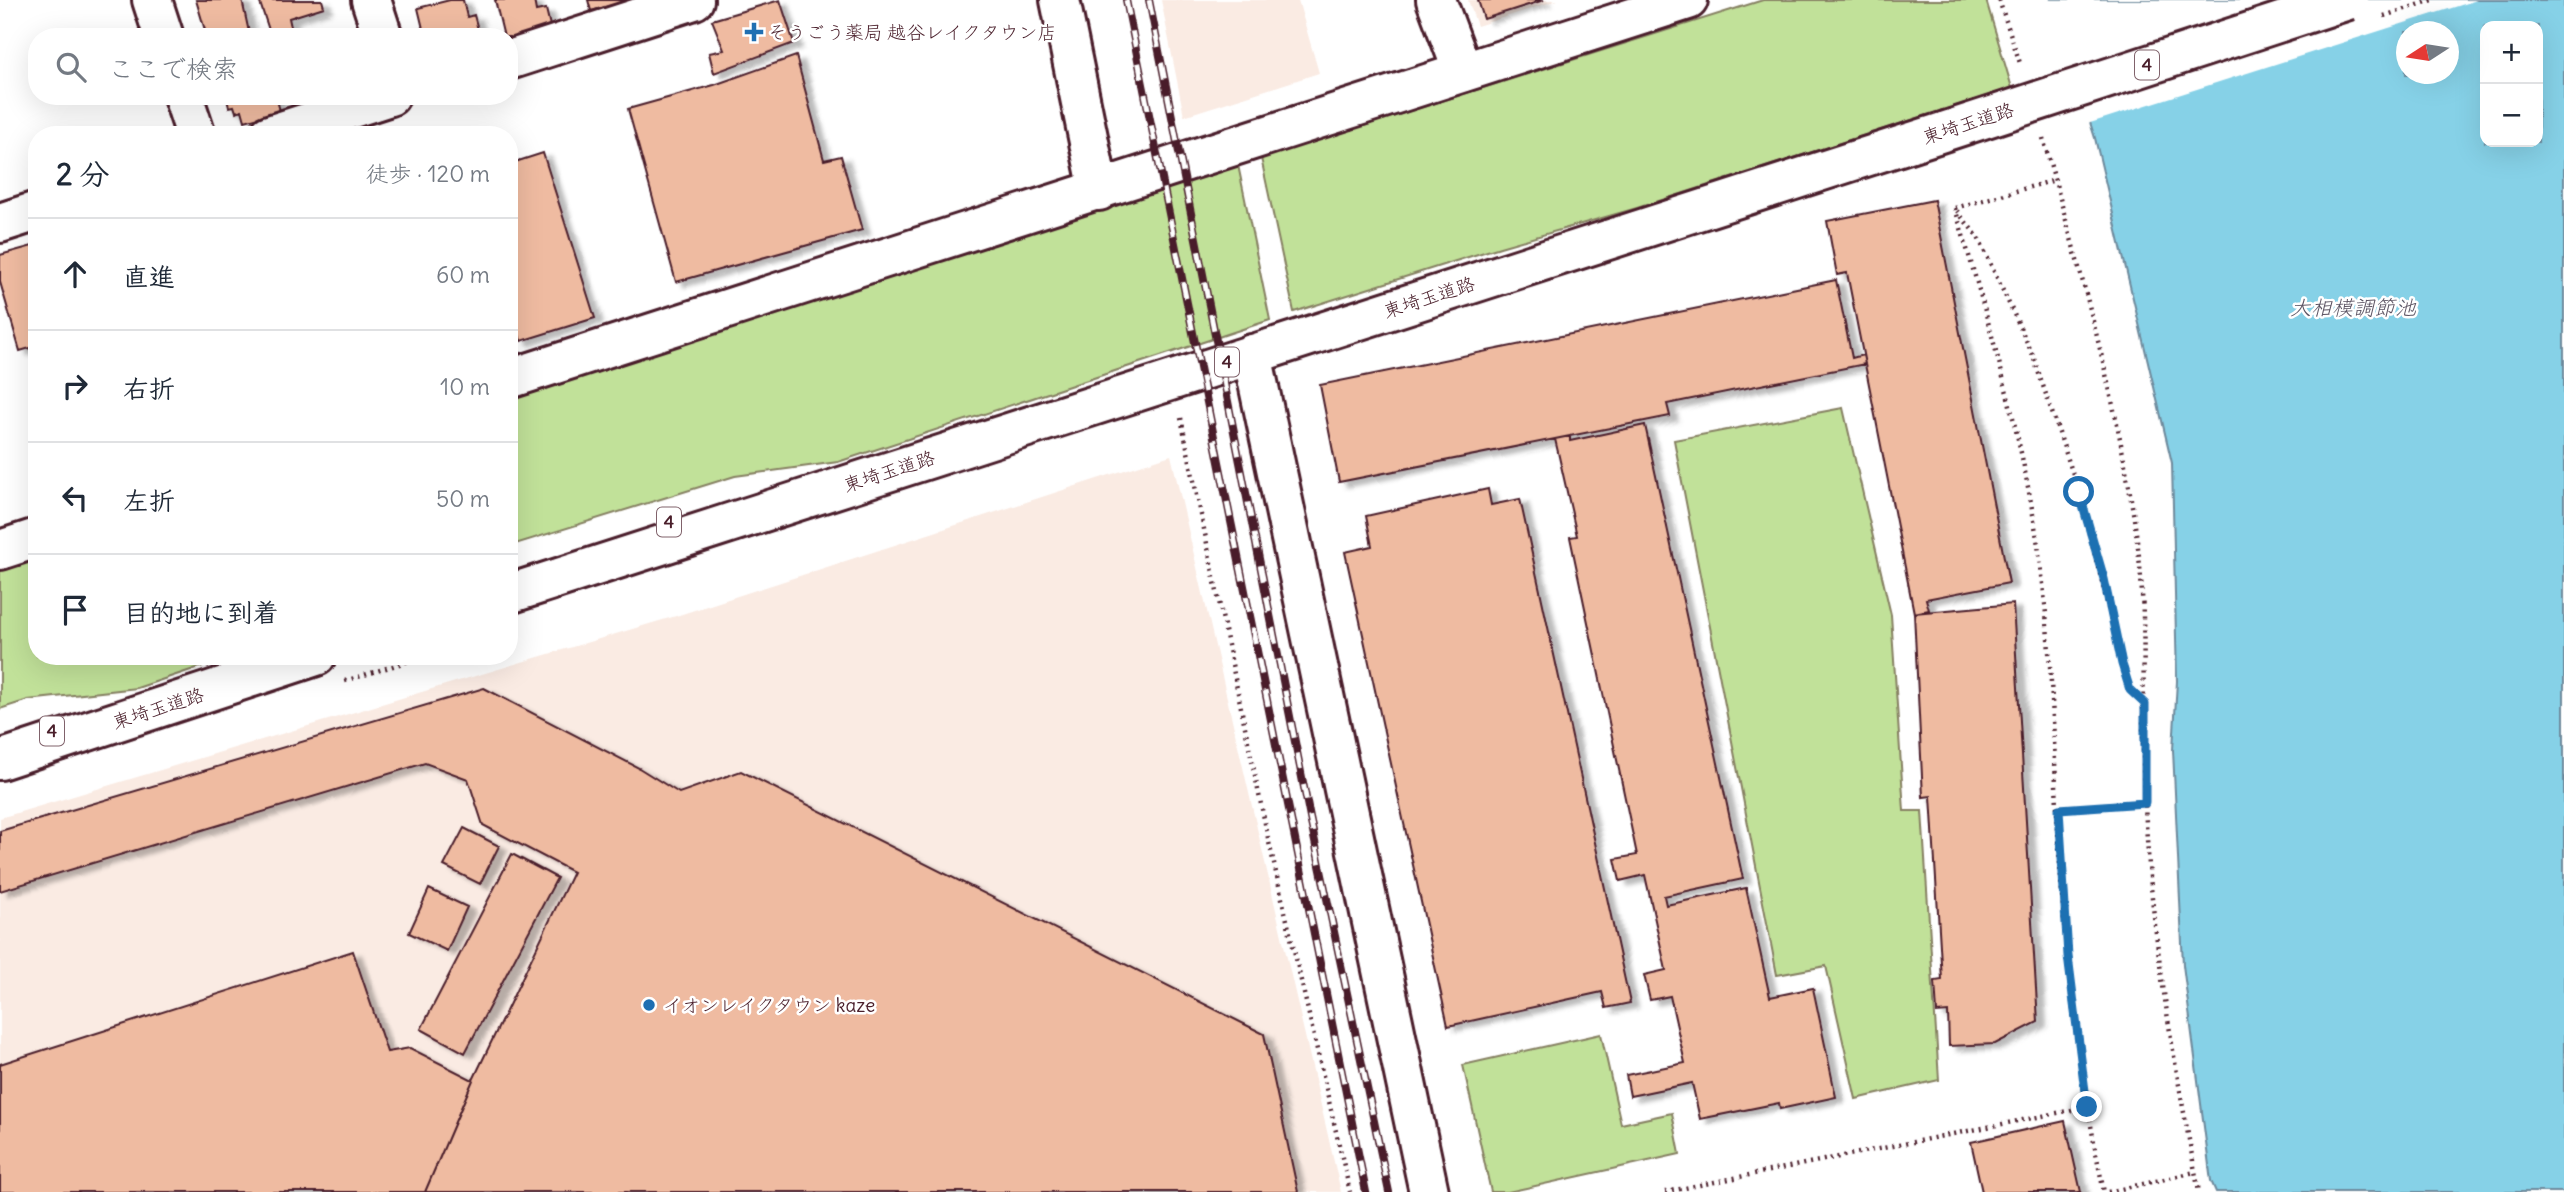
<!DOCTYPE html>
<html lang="ja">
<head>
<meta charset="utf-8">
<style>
  :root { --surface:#fff; --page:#f6f6f7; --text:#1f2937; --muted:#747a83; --line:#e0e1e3 }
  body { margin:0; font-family:Delius,"Klee One",sans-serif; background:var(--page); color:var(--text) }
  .controls { position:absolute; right:21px; top:21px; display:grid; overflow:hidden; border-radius:14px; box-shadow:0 7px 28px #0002 }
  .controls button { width:63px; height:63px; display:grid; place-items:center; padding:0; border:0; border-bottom:2px solid var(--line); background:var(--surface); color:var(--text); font:35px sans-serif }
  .compass { position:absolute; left:2396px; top:21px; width:63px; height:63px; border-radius:50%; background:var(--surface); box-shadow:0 7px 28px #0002; rotate:258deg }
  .stop { position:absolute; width:21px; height:21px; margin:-16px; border:5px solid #1f6fb2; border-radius:50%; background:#fff }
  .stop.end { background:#1f6fb2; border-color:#fff; box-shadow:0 2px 7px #0008 }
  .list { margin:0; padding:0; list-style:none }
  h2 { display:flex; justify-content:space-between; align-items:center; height:91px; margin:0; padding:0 28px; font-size:30px }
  h2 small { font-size:23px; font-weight:400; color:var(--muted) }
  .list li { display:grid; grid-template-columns:46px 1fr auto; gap:21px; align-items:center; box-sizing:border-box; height:112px; padding:0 28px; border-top:2px solid var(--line) }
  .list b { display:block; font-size:26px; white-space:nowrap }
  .list em { font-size:23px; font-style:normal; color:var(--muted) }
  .icon { flex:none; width:38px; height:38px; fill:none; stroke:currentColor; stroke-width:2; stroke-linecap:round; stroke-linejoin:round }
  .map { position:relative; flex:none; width:2564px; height:1192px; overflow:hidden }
  .search { position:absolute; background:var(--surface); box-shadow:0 7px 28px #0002; left:28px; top:28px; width:490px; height:77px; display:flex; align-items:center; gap:18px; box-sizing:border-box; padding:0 24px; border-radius:28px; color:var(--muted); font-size:26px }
  .panel { position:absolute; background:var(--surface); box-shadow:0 7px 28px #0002; left:28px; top:126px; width:490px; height:539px; border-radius:28px }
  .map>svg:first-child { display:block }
  .built { fill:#faebe3 }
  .green { fill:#c1e199; stroke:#868062; stroke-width:2 }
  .water { fill:#86d1e7; stroke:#6e8a9c; stroke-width:2; fill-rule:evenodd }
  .pier { fill:#fff }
  .building { fill:#efbba1; stroke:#4a1f2b; stroke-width:2; filter:url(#shadow) }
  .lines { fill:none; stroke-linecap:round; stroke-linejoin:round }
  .minor-casing { stroke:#4a1f2b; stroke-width:44 }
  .trunk-casing { stroke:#4a1f2b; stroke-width:44 }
  .path { stroke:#4a1f2b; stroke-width:4.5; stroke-dasharray:2 5; stroke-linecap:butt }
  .minor { stroke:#fff; stroke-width:38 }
  .trunk { stroke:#fff; stroke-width:38 }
  .rail-casing { stroke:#4a1f2b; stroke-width:8 }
  .rail { stroke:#fff; stroke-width:5; stroke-dasharray:16; stroke-linecap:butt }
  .trunk-bridge-casing { stroke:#4a1f2b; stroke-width:44; stroke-linecap:butt }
  .path-bridge { stroke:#4a1f2b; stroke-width:4.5; stroke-dasharray:2 5; stroke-linecap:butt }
  .trunk-bridge { stroke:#fff; stroke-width:38 }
  .route { stroke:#1f6fb2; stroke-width:9 }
  .poi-dot { fill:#1f6fb2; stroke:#fff; stroke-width:2.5 }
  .labels { text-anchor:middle; stroke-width:5; stroke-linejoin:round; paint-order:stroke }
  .shield { fill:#fff; stroke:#80626b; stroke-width:2 }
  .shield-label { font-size:18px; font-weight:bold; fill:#4a1f2b }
  .poi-label { font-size:19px; fill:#4a1f2b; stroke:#fff; text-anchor:start }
  .street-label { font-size:19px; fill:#4a1f2b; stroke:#fff }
  .water-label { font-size:21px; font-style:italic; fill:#5c5463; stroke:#fff }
</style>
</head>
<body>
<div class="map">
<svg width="2564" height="1192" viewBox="0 0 2564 1192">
  <defs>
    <filter id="shadow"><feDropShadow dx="8" dy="4.5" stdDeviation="2" flood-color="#0004"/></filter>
  </defs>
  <rect width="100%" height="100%" fill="#fff"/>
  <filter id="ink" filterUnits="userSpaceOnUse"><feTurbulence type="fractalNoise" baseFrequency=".0143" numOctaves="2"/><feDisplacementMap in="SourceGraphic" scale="14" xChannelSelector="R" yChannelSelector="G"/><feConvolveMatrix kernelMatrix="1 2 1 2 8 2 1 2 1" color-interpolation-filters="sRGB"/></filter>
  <g filter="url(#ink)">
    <path class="built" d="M1161,0h137l21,73 -135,43z
      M1468,0h90l-81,26z
      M1171,455l170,737h-1341v-374l676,-202z"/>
    <path class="green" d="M1763,0h223l26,88 -375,120 -137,39 -206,65 -33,-154z
      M1238,165l32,155 -432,142 -103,14 -226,70v-147z
      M1843,408l48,207 13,196h18l17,269 -83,19 -30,-133 -49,9 -103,-535z
      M37,545v111h196l-96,32 -109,12 -28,9v-151z
      M1601,1034l20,90 51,-11 8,41 -172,38h-17l-28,-127z"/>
    <path class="water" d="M2051,0h513v1192h-348l-5,-11 -28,-216 -10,-215 4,-69 -5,-218 -77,-325zM2485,26h53v116h-53zM2406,32h42v42h-42z"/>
    <path class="pier" d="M2047,0h430l-390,124z"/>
    <path class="building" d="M196,0h46l8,37h-43z
      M259,0h63l2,7 -35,11 2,9 -21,6z
      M450,0h13l4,17 7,-2 6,22h-55l-7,-29z
      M495,0h39l2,11 10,-2 5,21 -42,9v-2h-5z
      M588,0h43l-40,11z
      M780,0l14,43 -80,30 -5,-20 15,-3 -12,-30z
      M1478,0h66l-60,19z
      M796,56l28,104 17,-4 21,74 -186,52 -48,-173 86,-24z
      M226,96h50l4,15 -35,10 -3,-11 -6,2 -2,-6 -5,1z
      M290,96h40l-37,11z
      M543,153l52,165 -74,23 -12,-37v-140z
      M1934,200l75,383 -83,16 3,11 -15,3 -67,-340 -10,2 -10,-54z
      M36,245l1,101 -17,5 -20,-69v-27z
      M1836,280l16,78 11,-3 2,9 -198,40 3,12 -331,66 -19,-97z
      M1645,425l98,454 -79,17 2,9 80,-17 24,109 43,-9 23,109 -56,12 -1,-6 -79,16 -8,-36 -62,13 -4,-21 59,-12 -15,-67 -20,4 -6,-25 22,-5 -21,-95 -25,6 -5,-22 22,-4 -67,-318 7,-1 -22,-97 15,-3v5z
      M1488,489l3,16 29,-6 110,504 -24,5 -4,-16 -154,34 -103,-474 27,-6 -6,-30z
      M2013,604l25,418 -43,22 -46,2 -1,-34 -11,1 -2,-32 7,-1 -11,-184 -8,1 -9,-184z
      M484,688l155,80 40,25 62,-22 523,263 34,158h-873l48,-112 100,-208 -90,-47 -15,-46 -43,-16 -425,128v-60z
      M464,828l35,18 -19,38 -36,-18z
      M512,854l45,24 -92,175 -44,-24z
      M429,889l38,18 -20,44 -38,-18z
      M353,951l34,101 23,-4 63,32 -48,112h-425v-128z
      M2065,1121l16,71h-99l-11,-50z"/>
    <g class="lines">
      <g class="minor-casing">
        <path id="minor" d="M152,0l12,37
          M371,0l12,37
          M1060,0l39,191
          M1436,0l27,72
          M509,60l185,-60
          M183,96l13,39
          M269,135l121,-39
          M0,223l37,-12
          M1252,354l177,838"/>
      </g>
      <g class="trunk-casing">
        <path id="trunk" d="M509,379l1179,-379
          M0,550l37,-12
          M509,594l1437,-463
          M0,760l316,-104"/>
      </g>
      <path class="path" d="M1999,0l22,66
        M2043,138c37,132 76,266 94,402 12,88 3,176 8,264 6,131 29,259 54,388
        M1955,208c35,119 70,235 86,359 12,98 13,196 19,295 7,111 21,222 44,330
        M1955,208l100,-28
        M1957,211l21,26 54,116 47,139 51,198 15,14
        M1181,418l87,420 82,354
        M345,681l80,-25
        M2059,809l86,-6
        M1665,1192l422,-85
        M2108,1192l87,-20"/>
      <use href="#minor" class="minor"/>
      <use href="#trunk" class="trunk"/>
      <g class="rail-casing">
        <path id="rail" d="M1126,0l240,1192
          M1149,0l161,818 79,374"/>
      </g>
      <use href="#rail" class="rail"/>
      <g class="trunk-bridge-casing">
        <path id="trunk-bridge" d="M1946,131l402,-131"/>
      </g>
      <path class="path-bridge" d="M2384,16l49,-16"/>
      <use href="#trunk-bridge" class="trunk-bridge"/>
    </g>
  </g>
  <g class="lines" filter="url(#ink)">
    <path class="route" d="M2079,492l25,87 18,85 8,26 15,14v99l-86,6 9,147 19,151"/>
  </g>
  <g class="poi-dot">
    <path d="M750.5 21.5h7v7h7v7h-7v7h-7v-7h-7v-7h7z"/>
    <circle cx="649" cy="1005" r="7"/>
  </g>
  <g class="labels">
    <g class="shield">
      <rect x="2135" y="50.5" width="24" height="29" rx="5"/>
      <rect x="1215" y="347.5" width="24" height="29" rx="5"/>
      <rect x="657" y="507.5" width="24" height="29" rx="5"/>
      <rect x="40" y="716.5" width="24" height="29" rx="5"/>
    </g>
    <g class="shield-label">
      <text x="2147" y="71">4</text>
      <text x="1227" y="368">4</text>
      <text x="669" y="528">4</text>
      <text x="52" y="737">4</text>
    </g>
    <g class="poi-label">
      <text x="768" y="39">そうごう薬局 越谷レイクタウン店</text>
      <text x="663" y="1012">イオンレイクタウン kaze</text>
    </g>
    <g class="street-label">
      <text transform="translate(1968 123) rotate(-18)" y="7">東埼玉道路</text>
      <text transform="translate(1429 297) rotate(-18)" y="7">東埼玉道路</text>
      <text transform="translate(889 471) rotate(-18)" y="7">東埼玉道路</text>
      <text transform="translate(158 708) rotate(-18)" y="7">東埼玉道路</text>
    </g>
    <g class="water-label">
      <text x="2353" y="315">大相模調節池</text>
    </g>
  </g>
</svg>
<div class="controls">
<button>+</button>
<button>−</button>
</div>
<svg class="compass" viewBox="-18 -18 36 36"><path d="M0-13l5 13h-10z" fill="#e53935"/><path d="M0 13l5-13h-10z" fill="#747a83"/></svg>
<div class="stop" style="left:2079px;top:492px"></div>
<div class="stop end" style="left:2087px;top:1107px"></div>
<div class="search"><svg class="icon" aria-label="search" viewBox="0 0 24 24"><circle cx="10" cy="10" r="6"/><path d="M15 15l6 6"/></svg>ここで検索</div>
<section class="panel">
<h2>2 分<small>徒歩 · 120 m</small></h2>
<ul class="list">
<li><svg class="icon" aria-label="ahead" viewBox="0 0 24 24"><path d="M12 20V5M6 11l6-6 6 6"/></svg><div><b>直進</b></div><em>60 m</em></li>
<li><svg class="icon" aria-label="right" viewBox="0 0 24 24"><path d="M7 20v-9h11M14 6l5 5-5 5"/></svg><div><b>右折</b></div><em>10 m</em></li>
<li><svg class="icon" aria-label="left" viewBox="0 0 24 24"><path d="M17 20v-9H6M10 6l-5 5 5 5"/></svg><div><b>左折</b></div><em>50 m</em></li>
<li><svg class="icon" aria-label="arrive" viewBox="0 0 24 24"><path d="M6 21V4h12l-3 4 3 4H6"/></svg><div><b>目的地に到着</b></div></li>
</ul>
</section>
</div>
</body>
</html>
